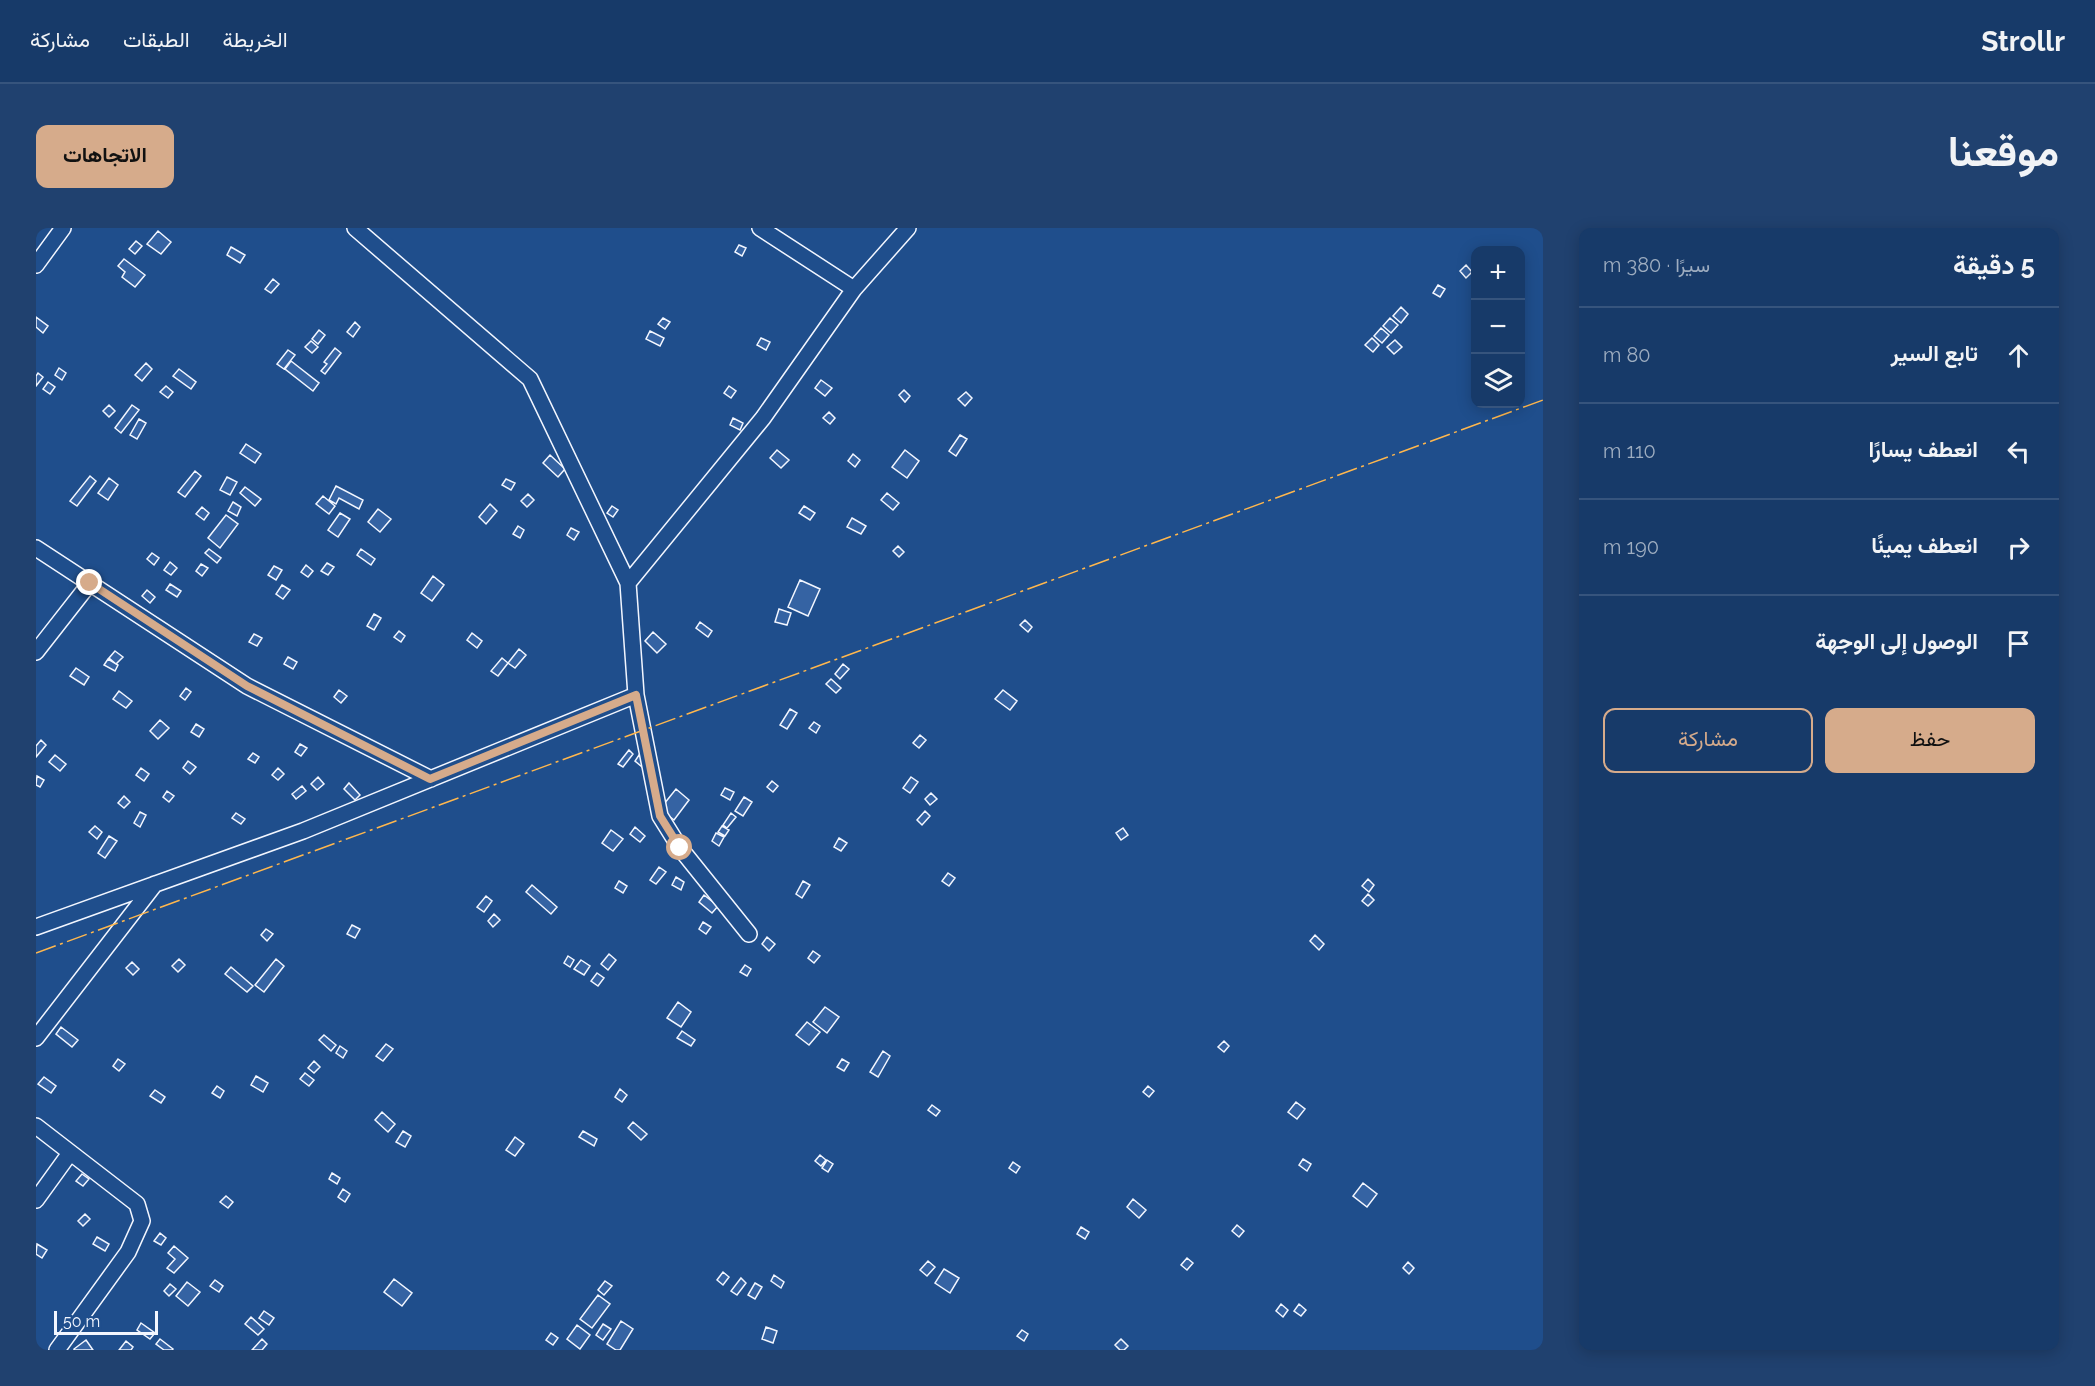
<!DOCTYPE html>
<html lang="ar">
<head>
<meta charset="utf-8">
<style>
  :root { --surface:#173a69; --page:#20416f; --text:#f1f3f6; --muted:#9eadc0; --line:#36547d; --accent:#d6ab8b }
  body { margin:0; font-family:Raleway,Vazirmatn,sans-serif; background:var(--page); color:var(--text); direction:rtl }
  .controls { position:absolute; right:18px; top:18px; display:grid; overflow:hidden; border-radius:12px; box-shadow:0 3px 15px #0003 }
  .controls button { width:54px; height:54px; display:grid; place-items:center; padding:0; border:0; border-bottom:2px solid var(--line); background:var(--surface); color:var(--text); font:30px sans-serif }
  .scale { position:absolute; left:18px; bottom:15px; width:104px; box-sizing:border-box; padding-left:6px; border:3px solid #f2f6ff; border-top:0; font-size:16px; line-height:21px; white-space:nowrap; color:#f2f6ff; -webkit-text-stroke:4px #1f4e8c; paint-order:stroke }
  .stop { position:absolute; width:18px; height:18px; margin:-14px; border:4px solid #d6ab8b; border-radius:50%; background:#fff }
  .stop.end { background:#d6ab8b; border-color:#fff; box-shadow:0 2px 6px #0008 }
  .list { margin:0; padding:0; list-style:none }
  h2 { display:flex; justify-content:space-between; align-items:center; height:78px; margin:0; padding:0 24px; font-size:26px }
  h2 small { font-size:20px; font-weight:400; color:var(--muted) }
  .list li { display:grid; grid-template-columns:39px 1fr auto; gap:18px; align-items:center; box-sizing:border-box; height:96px; padding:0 24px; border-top:2px solid var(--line) }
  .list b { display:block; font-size:22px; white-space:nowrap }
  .list em { font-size:20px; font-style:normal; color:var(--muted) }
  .actions { display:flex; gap:12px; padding:18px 24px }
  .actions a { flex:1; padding:14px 0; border:2px solid var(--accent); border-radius:12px; text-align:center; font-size:21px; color:var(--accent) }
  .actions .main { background:var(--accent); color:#111 }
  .icon { flex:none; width:33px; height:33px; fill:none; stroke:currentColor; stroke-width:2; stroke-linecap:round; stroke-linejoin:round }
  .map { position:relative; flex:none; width:1507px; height:1122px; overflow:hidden; direction:ltr; border-radius:12px }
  header { display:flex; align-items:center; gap:36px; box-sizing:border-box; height:84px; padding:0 30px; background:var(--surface); border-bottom:2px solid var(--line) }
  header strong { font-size:28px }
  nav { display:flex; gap:33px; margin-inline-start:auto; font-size:21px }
  .intro { display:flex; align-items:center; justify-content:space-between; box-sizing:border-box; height:144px; padding:0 36px }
  h1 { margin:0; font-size:42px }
  .button { padding:15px 27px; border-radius:12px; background:var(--accent); color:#111; font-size:21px; font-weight:700 }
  main { display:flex; gap:36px; padding:0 36px }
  aside { flex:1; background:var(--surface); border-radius:12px; box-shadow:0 3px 15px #0003 }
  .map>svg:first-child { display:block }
  .building { fill:#3563a3; stroke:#f2f6ff; stroke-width:1.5 }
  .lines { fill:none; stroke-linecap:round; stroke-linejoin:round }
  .minor-casing { stroke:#f2f6ff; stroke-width:18 }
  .minor { stroke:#1f4e8c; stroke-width:15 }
  .power { stroke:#ffb74d; stroke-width:1.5; stroke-dasharray:21 4.5 3 4.5; stroke-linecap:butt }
  .route { stroke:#d6ab8b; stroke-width:8 }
</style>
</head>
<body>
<header>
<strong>Strollr</strong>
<nav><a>الخريطة</a><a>الطبقات</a><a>مشاركة</a></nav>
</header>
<div class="intro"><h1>موقعنا</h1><a class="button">الاتجاهات</a></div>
<main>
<aside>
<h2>5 دقيقة<small>سيرًا · 380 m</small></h2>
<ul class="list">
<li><svg class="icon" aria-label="ahead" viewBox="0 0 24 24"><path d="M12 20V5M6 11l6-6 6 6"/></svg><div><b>تابع السير</b></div><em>80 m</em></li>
<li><svg class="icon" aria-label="left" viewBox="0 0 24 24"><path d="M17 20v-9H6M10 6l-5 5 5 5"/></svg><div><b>انعطف يسارًا</b></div><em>110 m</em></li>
<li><svg class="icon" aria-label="right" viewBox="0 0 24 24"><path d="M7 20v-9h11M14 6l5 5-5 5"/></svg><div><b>انعطف يمينًا</b></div><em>190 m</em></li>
<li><svg class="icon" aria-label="arrive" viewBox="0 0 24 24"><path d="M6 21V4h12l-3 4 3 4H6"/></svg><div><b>الوصول إلى الوجهة</b></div></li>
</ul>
<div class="actions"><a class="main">حفظ</a><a>مشاركة</a></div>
</aside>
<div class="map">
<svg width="1507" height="1122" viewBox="0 0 1507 1122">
  <rect width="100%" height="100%" fill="#1f4e8c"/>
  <path class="building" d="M122,3l13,11 -10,12 -14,-10z
    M100,13l6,5 -7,8 -6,-5z
    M703,17l7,3 -4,8 -7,-4z
    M195,19l14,8 -5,8 -13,-8z
    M88,31l21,16 -10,12 -13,-10 3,-5 -7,-6z
    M1430,37l6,7 -6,6 -6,-7z
    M237,51l6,5 -8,9 -6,-4z
    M1402,57l7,4 -5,8 -7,-4z
    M1365,79l7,7 -7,9 -8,-7z
    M0,89l12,9 -5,7 -7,-6z
    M627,90l7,4 -5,7 -7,-5z
    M1354,90l8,7 -7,8 -8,-7z
    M319,94l5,5 -7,10 -6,-5z
    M1345,100l8,7 -7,8 -8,-7z
    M283,102l6,5 -7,9 -6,-5z
    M614,103l14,7 -4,8 -14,-7z
    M725,110l9,4 -4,8 -9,-5z
    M1336,110l7,7 -6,7 -8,-7z
    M1359,112l7,7 -8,7 -7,-7z
    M275,113l7,6 -6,6 -7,-6z
    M299,120l6,5 -16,21 -4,-3 6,-7 -3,-2z
    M252,122l7,5 -11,14 -7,-5z
    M255,133l28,22 -6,8 -28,-22z
    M110,135l6,6 -10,12 -7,-6z
    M23,140l7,5 -4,7 -7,-5z
    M143,141l17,13 -5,7 -18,-13z
    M2,145l5,4 -7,9v-10z
    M785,152l11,8 -7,8 -10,-8z
    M12,154l7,5 -5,7 -7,-5z
    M130,158l7,6 -5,6 -8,-6z
    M693,158l7,5 -5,7 -7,-5z
    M868,162l6,6 -5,6 -6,-7z
    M930,164l6,6 -7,8 -7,-7z
    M73,177l6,6 -6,6 -6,-6z
    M96,177l7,5 -18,23 -6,-5z
    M793,184l6,6 -5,6 -7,-6z
    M697,190l10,5 -3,7 -10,-5z
    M103,191l7,4 -9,16 -7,-4z
    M924,207l7,4 -11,17 -7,-5z
    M210,216l15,10 -6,9 -15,-10z
    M741,222l12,10 -8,8 -11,-10z
    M869,222l14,11 -12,17 -15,-11z
    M817,226l7,6 -5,7 -7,-6z
    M514,227l15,14 -7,8 -15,-14z
    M159,243l6,5 -16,21 -7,-5z
    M54,248l6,5 -19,25 -7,-5z
    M191,249l10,5 -7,13 -10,-5z
    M73,250l9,7 -10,15 -10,-7z
    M470,251l9,4 -4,7 -9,-5z
    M300,258l27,14 -4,9 -20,-11 -3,6 -7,-4z
    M209,259l16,12 -6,7 -15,-13z
    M851,265l12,10 -6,7 -12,-10z
    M492,266l6,6 -7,7 -6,-6z
    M287,268l12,10 -6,8 -13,-10z
    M197,274l8,5 -4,9 -9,-5z
    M454,276l7,7 -11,13 -7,-7z
    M576,278l6,4 -5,7 -6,-4z
    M768,278l11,7 -5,7 -11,-7z
    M166,279l7,6 -5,7 -8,-6z
    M342,281l13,10 -11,13 -12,-10z
    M304,285l10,6 -12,18 -10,-7z
    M190,287l12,9 -18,24 -12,-10z
    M816,290l14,8 -5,8 -14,-7z
    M482,298l6,4 -4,8 -7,-4z
    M535,300l8,4 -5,8 -7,-5z
    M862,318l6,6 -5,5 -6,-6z
    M173,321l12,9 -4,5 -12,-10z
    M325,321l14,10 -4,6 -14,-10z
    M116,325l7,5 -5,7 -7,-6z
    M134,334l7,6 -6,7 -7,-5z
    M291,335l7,4 -6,8 -7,-4z
    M165,336l7,4 -6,8 -6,-5z
    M270,337l7,6 -5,6 -7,-5z
    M238,338l8,4 -6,10 -8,-5z
    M397,348l11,9 -12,16 -11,-8z
    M764,352l20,9 -12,27 -20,-9z
    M134,356l11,7 -4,6 -11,-7z
    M246,357l8,5 -7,9 -7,-5z
    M111,362l8,7 -5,6 -8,-7z
    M743,381l12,4 -4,12 -12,-3z
    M338,386l7,4 -7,12 -7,-4z
    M989,392l7,7 -4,5 -8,-7z
    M664,394l12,9 -4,6 -12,-9z
    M363,403l6,5 -4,6 -7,-5z
    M617,404l13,12 -9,9 -12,-12z
    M436,405l10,8 -5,7 -10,-8z
    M218,406l8,4 -5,8 -8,-4z
    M483,421l7,6 -11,13 -7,-5z
    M79,423l8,6 -7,7 -7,-6z
    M252,429l9,5 -4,7 -9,-5z
    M466,430l6,5 -10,13 -7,-5z
    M72,431l10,6 -3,6 -11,-6z
    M807,436l6,5 -9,10 -5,-5z
    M40,440l13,9 -5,8 -14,-9z
    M795,451l10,9 -5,5 -10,-9z
    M150,460l5,4 -6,8 -5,-4z
    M303,462l8,6 -6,7 -7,-6z
    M967,462l14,11 -7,9 -15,-11z
    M83,463l13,10 -6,7 -13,-9z
    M754,481l7,4 -10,16 -7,-4z
    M124,492l9,8 -11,11 -8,-8z
    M778,494l6,4 -4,7 -7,-5z
    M160,496l8,5 -5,8 -8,-5z
    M884,507l6,5 -7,8 -6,-5z
    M5,512l5,5 -10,12v-11z
    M264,516l7,4 -6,8 -6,-4z
    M593,522l4,4 -10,13 -5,-3z
    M217,525l6,4 -4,6 -7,-4z
    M19,527l11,9 -6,7 -11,-9z
    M603,527l8,6 -5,6 -7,-6z
    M152,533l8,6 -6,7 -7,-6z
    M105,540l8,6 -5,7 -8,-6z
    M242,540l6,6 -6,6 -6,-5z
    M1,548l7,4 -4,7 -4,-2z
    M282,549l6,7 -7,6 -6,-6z
    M875,549l7,5 -8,11 -7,-5z
    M736,553l6,5 -5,6 -6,-5z
    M313,555l11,12 -5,5 -11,-11z
    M266,558l4,5 -10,8 -4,-5z
    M689,560l9,4 -4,8 -9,-5z
    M640,561l13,11 -15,20 -14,-11z
    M131,563l7,5 -5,6 -6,-5z
    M895,565l6,6 -7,6 -5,-6z
    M88,568l6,6 -6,6 -6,-5z
    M708,569l8,5 -9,14 -8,-5z
    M889,583l5,5 -8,9 -5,-5z
    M104,584l6,3 -6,12 -6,-4z
    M200,585l9,6 -4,5 -9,-6z
    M695,585l5,4 -9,11 -4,-3z
    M59,598l7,6 -5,7 -8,-7z
    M686,598l7,4 -4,6 -7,-4z
    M599,599l10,9 -5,6 -10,-8z
    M1087,600l5,7 -7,5 -5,-7z
    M575,602l12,9 -10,12 -11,-8z
    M680,605l8,4 -5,9 -7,-5z
    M73,608l8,5 -12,17 -7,-5z
    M803,610l8,5 -6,8 -7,-4z
    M623,639l7,5 -10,12 -6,-4z
    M912,645l7,5 -6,8 -7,-5z
    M640,649l8,5 -3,8 -9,-5z
    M1332,651l6,6 -5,7 -7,-6z
    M583,653l8,5 -4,7 -8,-5z
    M767,653l7,4 -8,13 -6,-4z
    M496,657l25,22 -6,7 -25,-22z
    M1332,666l6,6 -6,6 -6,-5z
    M668,667l14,11 -6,7 -13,-11z
    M450,668l6,5 -8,11 -7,-5z
    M458,686l6,6 -7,7 -5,-6z
    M667,694l8,5 -5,7 -7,-5z
    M316,697l8,4 -5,9 -8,-4z
    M230,701l7,5 -6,7 -6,-6z
    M1279,707l9,9 -5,6 -9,-9z
    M731,709l8,7 -6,7 -7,-7z
    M777,723l7,5 -6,7 -6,-5z
    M573,726l7,6 -8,10 -7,-6z
    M532,728l6,4 -4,7 -6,-4z
    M143,731l6,6 -7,7 -6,-6z
    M240,731l8,7 -20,26 -9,-7z
    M545,732l9,6 -6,9 -10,-6z
    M96,734l7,7 -6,6 -7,-7z
    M709,737l6,4 -4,7 -7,-4z
    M195,739l22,19 -6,6 -22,-18z
    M561,745l7,5 -6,8 -7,-5z
    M642,774l13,10 -10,15 -14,-9z
    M789,779l14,10 -12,16 -14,-11z
    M771,794l13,10 -11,13 -13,-10z
    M25,799l17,13 -6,7 -16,-13z
    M646,803l13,9 -4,6 -14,-8z
    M288,807l12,10 -5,6 -12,-11z
    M1188,813l5,5 -5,6 -6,-5z
    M350,816l7,5 -10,12 -7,-5z
    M304,818l7,5 -4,7 -7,-5z
    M847,823l7,5 -12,21 -8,-5z
    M82,831l7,5 -6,7 -6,-5z
    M806,831l7,4 -5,8 -7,-4z
    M278,833l6,6 -6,6 -6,-5z
    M269,845l9,7 -5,6 -9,-7z
    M220,848l12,7 -5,9 -12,-7z
    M8,849l12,9 -5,7 -13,-9z
    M181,858l7,5 -4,7 -8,-5z
    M1112,858l6,5 -5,6 -6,-5z
    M584,861l7,6 -5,7 -7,-5z
    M119,862l10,7 -4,6 -11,-7z
    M1260,874l9,7 -8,10 -9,-7z
    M896,877l8,6 -4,5 -8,-6z
    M346,884l13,12 -7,8 -13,-12z
    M597,894l14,12 -6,6 -13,-12z
    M367,903l8,5 -6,11 -9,-5z
    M547,903l14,8 -3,7 -15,-9z
    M479,909l9,7 -9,12 -9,-6z
    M784,927l6,5 -5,6 -6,-5z
    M1267,931l8,5 -4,7 -8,-6z
    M791,932l6,4 -5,8 -6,-4z
    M977,934l7,5 -4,6 -7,-5z
    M296,945l8,5 -3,6 -8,-5z
    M46,946l7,5 -6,7 -7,-5z
    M1327,955l14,11 -10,13 -14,-11z
    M307,961l7,5 -5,8 -7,-5z
    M190,968l7,6 -5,6 -8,-6z
    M1097,971l13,11 -7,8 -12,-11z
    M49,986l5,5 -7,7 -5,-5z
    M1201,997l7,6 -5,6 -7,-6z
    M1045,999l8,5 -4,7 -8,-5z
    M124,1005l6,5 -5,7 -7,-4z
    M61,1009l12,7 -4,7 -12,-7z
    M1,1016l10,6 -5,8 -6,-4z
    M138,1018l14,12 -14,15 -7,-5 8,-9 -7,-6z
    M1151,1030l6,5 -6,7 -6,-5z
    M892,1033l7,6 -8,9 -7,-6z
    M1372,1034l6,6 -5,6 -6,-6z
    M908,1041l15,9 -9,15 -15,-10z
    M687,1044l6,5 -6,8 -6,-5z
    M738,1047l10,7 -3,6 -10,-7z
    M705,1050l5,5 -9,12 -6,-4z
    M358,1051l18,14 -10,13 -18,-14z
    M179,1052l8,6 -4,6 -9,-6z
    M569,1053l7,5 -8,9 -6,-5z
    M151,1054l13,10 -12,14 -12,-10z
    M719,1055l7,4 -7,12 -7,-4z
    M134,1056l6,5 -7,7 -5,-5z
    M562,1067l12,9 -18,24 -12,-9z
    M1245,1076l7,6 -5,7 -7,-6z
    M1263,1076l7,6 -5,6 -7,-5z
    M228,1083l10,7 -5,7 -10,-7z
    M215,1089l13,12 -6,6 -13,-11z
    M585,1093l12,8 -13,21h-4l-9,-6z
    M105,1095l14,10 -5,6 -13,-9z
    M567,1096l8,5 -8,11 -7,-5z
    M541,1097l13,10 -10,14 -13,-10z
    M730,1099l11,4 -4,12 -11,-4z
    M986,1102l6,4 -4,7 -7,-5z
    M515,1105l7,5 -5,7 -7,-5z
    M124,1111l13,10 -1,1h-8l-8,-6z
    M226,1111l5,5 -5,6h-10z
    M1085,1111l7,7 -4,4h-4l-5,-5z
    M50,1112l7,10h-19v-1z
    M90,1113l7,6 -2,3h-12z"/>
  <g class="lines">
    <g class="minor-casing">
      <path id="minor" d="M319,0l175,151 98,204 8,112 24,121 20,32 69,86
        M724,0l94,61
        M0,37l27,-37
        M0,320l211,138 184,93
        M592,355l135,-165 91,-129 54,-61
        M0,424l54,-69
        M0,699l267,-96 333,-136
        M0,810l119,-154
        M0,898l101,78 5,17 -14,31 -71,98
        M0,972l34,-47"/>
    </g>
    <use href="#minor" class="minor"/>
    <path class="power" d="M0,725l1507,-553"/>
  </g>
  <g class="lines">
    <path class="route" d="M54,355l157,103 183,93 206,-84 24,121 20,32"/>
  </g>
</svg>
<div class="controls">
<button>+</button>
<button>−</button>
<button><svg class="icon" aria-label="layers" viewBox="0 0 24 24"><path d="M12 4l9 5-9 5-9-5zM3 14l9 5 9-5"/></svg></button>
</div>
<div class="scale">50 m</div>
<div class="stop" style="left:644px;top:620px"></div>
<div class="stop end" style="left:54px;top:355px"></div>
</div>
</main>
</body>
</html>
